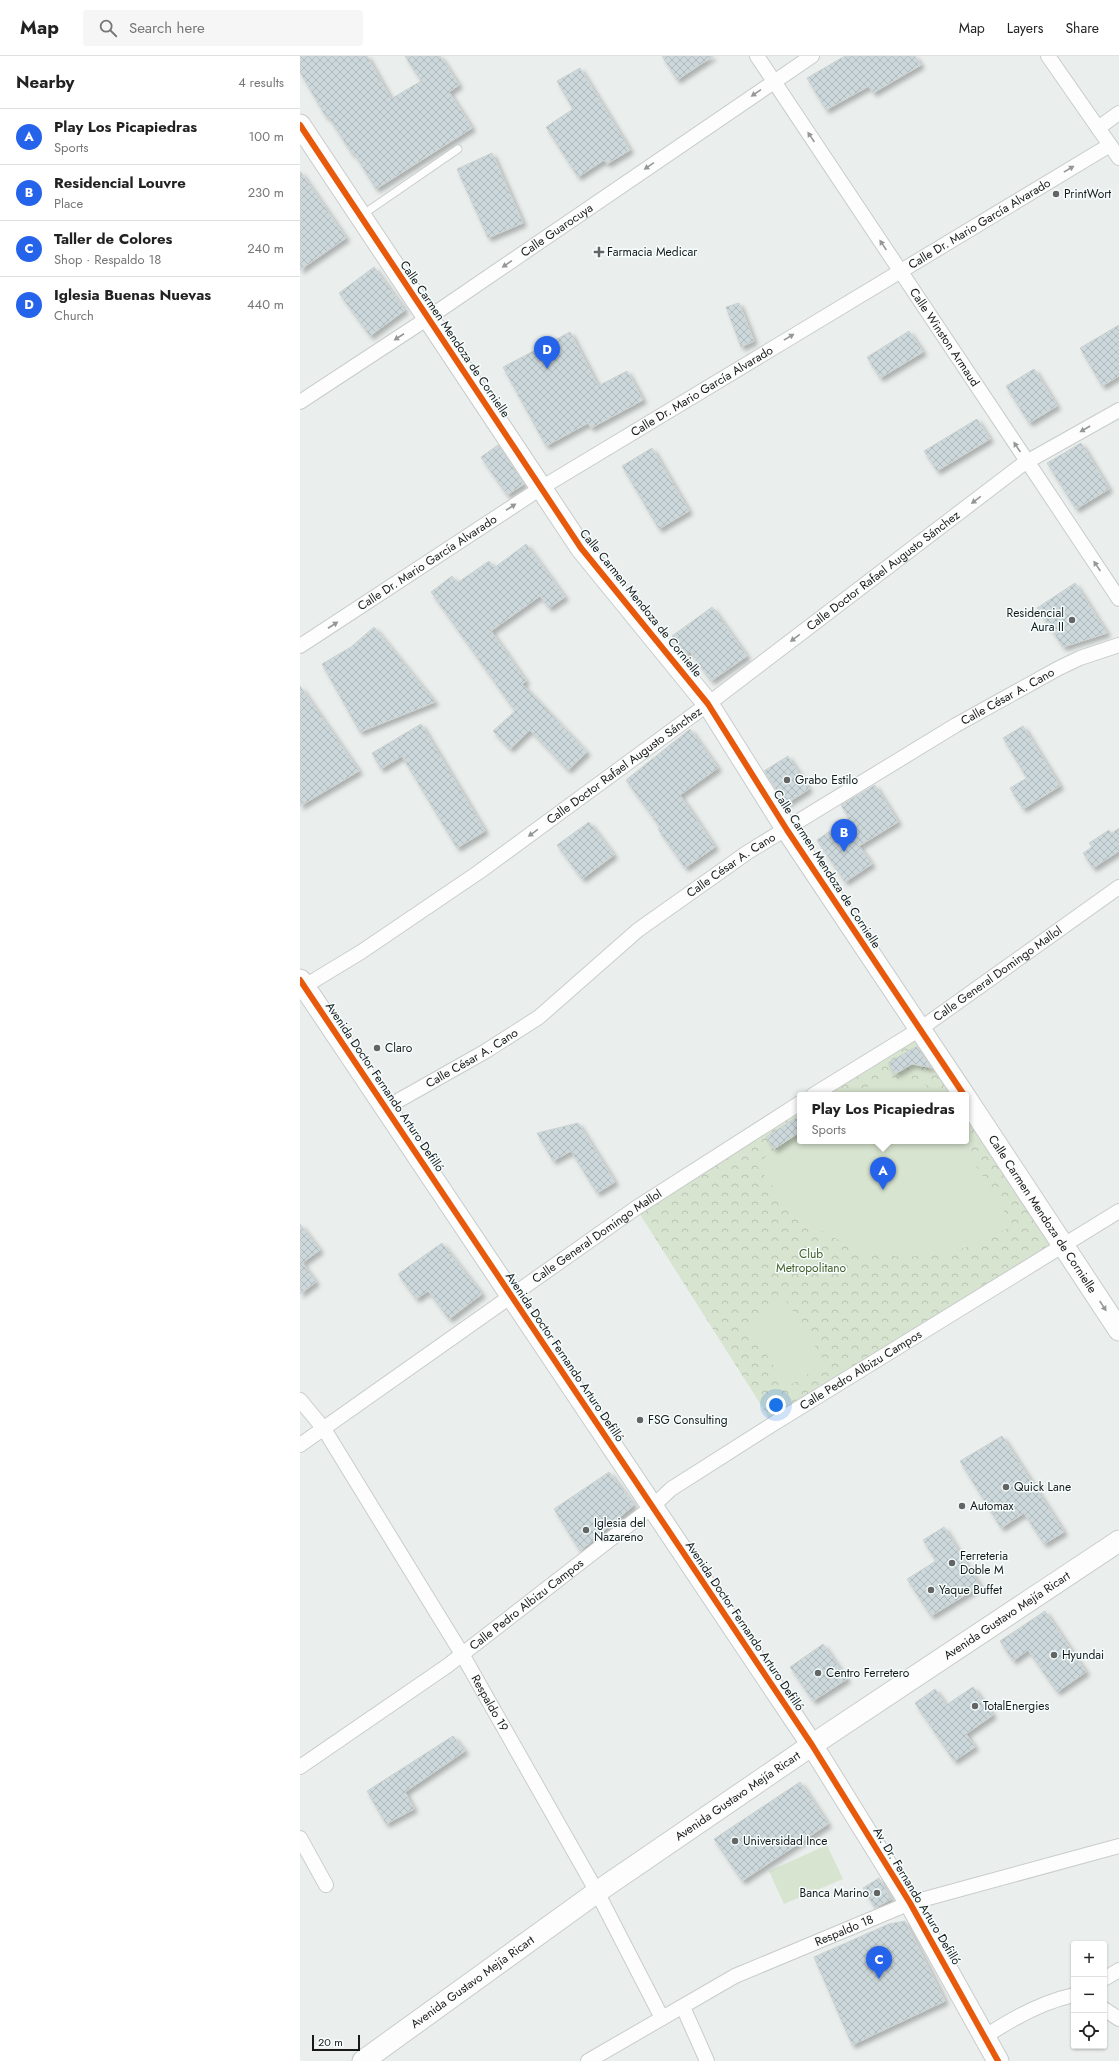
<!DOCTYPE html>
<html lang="en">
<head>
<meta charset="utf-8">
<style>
  :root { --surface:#fff; --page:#f6f6f6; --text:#222; --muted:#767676; --line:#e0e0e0; --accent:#2563eb }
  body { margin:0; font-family:Jost,sans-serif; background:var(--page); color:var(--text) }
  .controls { position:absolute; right:12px; bottom:12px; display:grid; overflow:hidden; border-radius:4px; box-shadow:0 1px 3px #0004 }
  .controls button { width:36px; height:36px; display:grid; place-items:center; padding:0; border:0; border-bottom:1px solid var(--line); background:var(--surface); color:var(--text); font:20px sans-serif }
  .scale { position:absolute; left:12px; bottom:10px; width:48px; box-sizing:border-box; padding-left:4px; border:2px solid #181a1a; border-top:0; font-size:11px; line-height:14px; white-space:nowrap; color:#181a1a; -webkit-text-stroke:3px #f6fdfd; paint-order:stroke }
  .you { position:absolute; left:476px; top:1349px; width:14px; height:14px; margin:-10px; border:3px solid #fff; border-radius:50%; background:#1a73e8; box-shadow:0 0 0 6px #1a73e833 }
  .badge { display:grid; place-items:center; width:26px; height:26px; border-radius:50%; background:var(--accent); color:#fff; font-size:13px; font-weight:700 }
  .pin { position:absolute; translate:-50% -33px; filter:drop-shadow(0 1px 2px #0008) }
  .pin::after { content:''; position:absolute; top:21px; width:14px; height:12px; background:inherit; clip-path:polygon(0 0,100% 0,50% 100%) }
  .popup { position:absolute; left:497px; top:1036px; width:172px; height:52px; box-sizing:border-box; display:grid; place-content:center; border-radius:4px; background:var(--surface); filter:drop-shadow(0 1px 3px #0005); font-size:13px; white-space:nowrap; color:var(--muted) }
  .popup b { font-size:15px; color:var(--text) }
  .popup::after { content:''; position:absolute; left:50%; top:100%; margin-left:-8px; border:8px solid transparent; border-top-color:var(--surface) }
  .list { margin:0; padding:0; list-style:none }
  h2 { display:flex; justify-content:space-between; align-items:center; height:52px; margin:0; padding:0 16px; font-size:17px }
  h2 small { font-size:13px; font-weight:400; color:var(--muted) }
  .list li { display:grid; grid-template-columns:26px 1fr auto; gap:12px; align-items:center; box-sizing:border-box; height:56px; padding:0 16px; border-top:1px solid var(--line) }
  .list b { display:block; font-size:15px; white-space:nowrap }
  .list p { margin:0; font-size:13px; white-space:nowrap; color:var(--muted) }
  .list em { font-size:13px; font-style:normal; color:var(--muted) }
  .icon { flex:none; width:22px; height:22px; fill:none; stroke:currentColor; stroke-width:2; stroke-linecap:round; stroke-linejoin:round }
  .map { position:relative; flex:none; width:819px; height:2005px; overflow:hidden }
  header { display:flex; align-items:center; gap:24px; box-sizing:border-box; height:56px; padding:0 20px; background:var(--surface); border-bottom:1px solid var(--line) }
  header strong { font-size:19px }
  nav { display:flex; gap:22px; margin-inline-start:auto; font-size:14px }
  .search { width:280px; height:36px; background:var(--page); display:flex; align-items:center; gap:10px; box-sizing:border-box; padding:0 14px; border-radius:4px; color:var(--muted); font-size:15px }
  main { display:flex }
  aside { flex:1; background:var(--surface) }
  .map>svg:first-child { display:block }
  .park { fill:url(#park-crowns) }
  .pitch { fill:#d7e4cf }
  .building { fill:url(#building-cross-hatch); stroke:#ced2d1; filter:url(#shadow) }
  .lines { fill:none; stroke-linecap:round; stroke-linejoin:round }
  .lane-casing { stroke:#c8cccb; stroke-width:9 }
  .street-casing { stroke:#c8cccb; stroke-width:16 }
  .secondary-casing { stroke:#c8cccb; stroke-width:23 }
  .lane { stroke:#fcfdfc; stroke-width:7 }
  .street { stroke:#fcfdfc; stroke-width:14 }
  .secondary { stroke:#fcfdfc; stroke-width:21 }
  .cycleway-casing { stroke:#f6fdfd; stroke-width:8 }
  .cycleway { stroke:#e8590c; stroke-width:6 }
  .oneway { fill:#959796 }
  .poi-dot { fill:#626564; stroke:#f6fdfd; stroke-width:1.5 }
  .labels { text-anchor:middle; stroke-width:3; stroke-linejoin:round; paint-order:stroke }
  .poi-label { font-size:12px; fill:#181a1a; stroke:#f6fdfd; text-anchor:start }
  .street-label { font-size:12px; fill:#181a1a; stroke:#f6fdfd }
  .park-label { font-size:12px; fill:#455e28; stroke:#f6fdfd }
</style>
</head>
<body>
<header>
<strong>Map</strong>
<div class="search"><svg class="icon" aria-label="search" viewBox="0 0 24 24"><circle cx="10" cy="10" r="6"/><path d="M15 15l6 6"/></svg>Search here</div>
<nav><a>Map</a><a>Layers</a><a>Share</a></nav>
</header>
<main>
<aside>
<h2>Nearby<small>4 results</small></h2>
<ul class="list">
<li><span class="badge">A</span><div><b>Play Los Picapiedras</b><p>Sports</p></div><em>100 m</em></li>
<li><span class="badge">B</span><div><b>Residencial Louvre</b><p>Place</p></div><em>230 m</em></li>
<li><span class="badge">C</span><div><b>Taller de Colores</b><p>Shop · Respaldo 18</p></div><em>240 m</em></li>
<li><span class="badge">D</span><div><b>Iglesia Buenas Nuevas</b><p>Church</p></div><em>440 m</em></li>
</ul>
</aside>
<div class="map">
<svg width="819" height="2005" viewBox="0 0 819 2005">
  <defs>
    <pattern id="park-crowns" width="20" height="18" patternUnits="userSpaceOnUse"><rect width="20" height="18" fill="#d7e4cf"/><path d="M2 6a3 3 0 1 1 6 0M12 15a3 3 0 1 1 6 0" fill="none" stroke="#b8c3b1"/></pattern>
    <pattern id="building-cross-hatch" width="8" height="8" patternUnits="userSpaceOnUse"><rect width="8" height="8" fill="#ccd8db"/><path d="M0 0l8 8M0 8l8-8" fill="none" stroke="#aeb9bb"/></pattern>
    <filter id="shadow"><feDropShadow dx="3.5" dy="3.5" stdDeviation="2" flood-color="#0004"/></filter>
  </defs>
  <rect width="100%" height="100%" fill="#eaefee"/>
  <path class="park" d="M620,973l44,66h-151z
    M666,1042l98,148 -291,178 -137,-216 164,-105v38h166z"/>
  <path class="pitch" d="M584,1020l42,9 6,10h-77z
    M500,1077v8h161l52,85 -39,19 -34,10 -40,2 -37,-6 -33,-15 -33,-20 -42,-52z
    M485,1243l41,64 -39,24 -40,-63z
    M527,1789l16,34 -59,25 -15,-33z"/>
  <path class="building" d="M0,0h67l24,43 30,-18 -16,-25h35l19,29 -10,7 23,36 -96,61 -22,-36 -2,1 -24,-38 -2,1 -26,-45z
    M362,0h51l-36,24z
    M545,0h70l6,9 -48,28 -4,-7 -43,24 -19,-32z
    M280,12l50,82 -23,14 -3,-4 -26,17 -32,-50 27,-18 -16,-28z
    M192,97l31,70 -35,15 -31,-69z
    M0,115l46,67 -46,32z
    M74,211l31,43 -35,26 -31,-43z
    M439,247l15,38 -13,6 -15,-40z
    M819,269v51l-17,10 -22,-38z
    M609,275l14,21 -43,26 -13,-21z
    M270,276l28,54 29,-15 16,29 -52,28 -3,-5 -42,23 -43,-79z
    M734,313l23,37 -28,17 -23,-37z
    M677,363l13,20 -53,32 -13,-20z
    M781,387l28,46 -33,20 -29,-46z
    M198,389l26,39 -17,11 -26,-38z
    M352,392l37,63 -30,18 -37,-63z
    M226,488l39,53 -16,11 -9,-12 -49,35 35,50 -4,3 65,68 -19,18 -38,-40 -20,19 -17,-18 22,-20 -84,-119 21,-16 5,7 32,-22 5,7z
    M775,527l32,50 -44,14 -26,-39z
    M412,551l35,49 -36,25 -21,-30 -4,3 -14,-18z
    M74,571l61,75 -75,30 -38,-68 29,-17z
    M0,630l59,85 -59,35z
    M121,668l64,107 -28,17 -55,-92 -21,13 -9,-16z
    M723,670l37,60 -37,23 -13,-21 17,-10 -24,-40z
    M390,673l28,39 -38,27 35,52 -30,21 -27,-39 2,-2 -34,-47z
    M488,700l21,33 -23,15 -22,-33z
    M575,729l23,37 -39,24 13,18 -27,18 -28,-42 32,-22 -8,-13z
    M289,766l25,33 -32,24 -25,-34z
    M819,772v23l-26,17 -10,-15 9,-6 -3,-4 20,-13 2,4z
    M615,991h2l15,21 -20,-4 -17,10 -7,-11z
    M500,1059v17l-26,17 -8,-12z
    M278,1067l37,59 -18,11 -26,-42 -18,10 -16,-28z
    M0,1168l20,26 -18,13 14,19 -16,12z
    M142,1187l40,51 -33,25 -21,-28 -12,8 -18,-25z
    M702,1380l62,96 -20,12 -20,-31 -23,15 -41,-67z
    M309,1416l25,33 -54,46 -26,-42z
    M644,1471l36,59 -49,30 -24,-37 29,-18 -13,-21z
    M745,1555l41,61 -29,20 -29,-42 -15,11 -13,-20z
    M523,1588l24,35 -34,22 -23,-34z
    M673,1631l20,28 -27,19 9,13 -21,14 -39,-58 20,-14 11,16z
    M153,1680l12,15 -60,41 9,17 -28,15 -19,-33z
    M500,1726l28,42 -86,57 -28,-42z
    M579,1822l12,21 -16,9 -12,-20z
    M605,1865l40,80 -93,44 -38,-88 75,-33z"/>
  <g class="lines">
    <g class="lane-casing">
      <path id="lane" d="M62,159l96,-66"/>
    </g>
    <g class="street-casing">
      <g id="street">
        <path id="s1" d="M457,0l362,543"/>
        <path d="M748,0l71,102"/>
        <path d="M798,72l21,-15"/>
        <path id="s2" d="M0,346l128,-84 384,-262"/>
        <path id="s3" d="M0,590l241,-158 569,-343"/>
        <path id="s4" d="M0,933l61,-37 118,-80 229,-168 315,-240 96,-54"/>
        <path id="s5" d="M513,1039l107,-66 199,-142"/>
        <path id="s6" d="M87,1051l99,-56 53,-34 99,-87 110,-78 208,-127 103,-57 21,-10 39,-13"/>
        <path id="s7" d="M0,1344l24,29 138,225 135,238 65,126"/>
        <path id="s8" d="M0,1389l336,-237 164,-105"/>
        <path id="s9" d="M0,1711l147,-101 205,-159 19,-18 102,-65 346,-213"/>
        <path d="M0,1782l26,47"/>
        <path d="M804,1923l15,-9"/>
        <path d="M383,1951l24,54"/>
        <path d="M804,1953l15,10"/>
        <path d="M686,1980c27,-18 56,-34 88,-41"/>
        <path id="s10" d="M288,2005l147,-85 175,-73 209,-57"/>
      </g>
    </g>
    <g class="secondary-casing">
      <g id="secondary">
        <path d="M0,69l281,423 127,156 79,126 177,265"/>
        <path d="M0,924l512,765 98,158 88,158"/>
        <path id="s11" d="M666,1042l153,232"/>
        <path id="s12" d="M63,2005l234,-169 215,-147 307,-204"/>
      </g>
    </g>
    <use href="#lane" class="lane"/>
    <use href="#street" class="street"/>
    <use href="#secondary" class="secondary"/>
    <g class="cycleway-casing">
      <path id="cycleway" d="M0,69l281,423 127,156 79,126 177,265
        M0,924l512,765 98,158 88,158"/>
    </g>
    <use href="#cycleway" class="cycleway"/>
  </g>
  <defs><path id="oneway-solid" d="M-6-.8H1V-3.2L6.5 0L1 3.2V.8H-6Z"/></defs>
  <g class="oneway">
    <use href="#oneway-solid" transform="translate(456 37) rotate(146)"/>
    <use href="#oneway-solid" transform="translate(511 81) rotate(-124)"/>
    <use href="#oneway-solid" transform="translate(349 110) rotate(146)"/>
    <use href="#oneway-solid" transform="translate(769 113) rotate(-31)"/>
    <use href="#oneway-solid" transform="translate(583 189) rotate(-124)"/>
    <use href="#oneway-solid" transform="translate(207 208) rotate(146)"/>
    <use href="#oneway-solid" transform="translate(99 281) rotate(147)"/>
    <use href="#oneway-solid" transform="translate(489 281) rotate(-31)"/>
    <use href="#oneway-solid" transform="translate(785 373) rotate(150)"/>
    <use href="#oneway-solid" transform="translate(717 391) rotate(-124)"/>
    <use href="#oneway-solid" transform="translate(676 444) rotate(143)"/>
    <use href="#oneway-solid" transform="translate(211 451) rotate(-33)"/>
    <use href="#oneway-solid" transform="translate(797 510) rotate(-124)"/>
    <use href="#oneway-solid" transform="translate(33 569) rotate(-33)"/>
    <use href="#oneway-solid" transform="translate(495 582) rotate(143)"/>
    <use href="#oneway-solid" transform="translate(233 777) rotate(144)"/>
    <use href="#oneway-solid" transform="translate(803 1250) rotate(57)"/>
  </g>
  <g class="poi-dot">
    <circle cx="756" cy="138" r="4"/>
    <path d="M297 190h4v4h4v4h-4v4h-4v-4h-4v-4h4z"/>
    <circle cx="772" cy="564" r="4"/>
    <circle cx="487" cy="724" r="4"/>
    <circle cx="77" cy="992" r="4"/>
    <circle cx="340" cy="1364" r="4"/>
    <circle cx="706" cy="1431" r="4"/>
    <circle cx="662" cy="1450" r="4"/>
    <circle cx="286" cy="1474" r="4"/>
    <circle cx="652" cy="1507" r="4"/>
    <circle cx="631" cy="1534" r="4"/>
    <circle cx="754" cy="1599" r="4"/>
    <circle cx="518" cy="1617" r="4"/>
    <circle cx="675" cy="1650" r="4"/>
    <circle cx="435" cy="1785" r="4"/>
    <circle cx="577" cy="1837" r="4"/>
  </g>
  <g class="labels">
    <g class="poi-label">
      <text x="764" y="142">PrintWort</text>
      <text x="307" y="200">Farmacia Medicar</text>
      <text x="764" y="561" text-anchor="end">Residencial<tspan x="764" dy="14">Aura II</tspan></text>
      <text x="495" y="728">Grabo Estilo</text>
      <text x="85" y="996">Claro</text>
      <text x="348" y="1368">FSG Consulting</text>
      <text x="714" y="1435">Quick Lane</text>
      <text x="670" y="1454">Automax</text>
      <text x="294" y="1471">Iglesia del<tspan x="294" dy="14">Nazareno</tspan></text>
      <text x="660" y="1504">Ferreteria<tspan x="660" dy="14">Doble M</tspan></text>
      <text x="639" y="1538">Yaque Buffet</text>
      <text x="762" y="1603">Hyundai</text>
      <text x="526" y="1621">Centro Ferretero</text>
      <text x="683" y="1654">TotalEnergies</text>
      <text x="443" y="1789">Universidad Ince</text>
      <text x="569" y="1841" text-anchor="end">Banca Marino</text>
    </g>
    <g class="street-label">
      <text dy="4" stroke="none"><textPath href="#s3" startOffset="800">Calle Dr. Mario García Alvarado</textPath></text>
      <text dy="4" stroke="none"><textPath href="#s2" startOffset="309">Calle Guarocuya</textPath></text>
      <text dy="4" stroke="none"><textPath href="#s1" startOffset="338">Calle Winston Armaud</textPath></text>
      <text transform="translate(155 283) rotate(56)" y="4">Calle Carmen Mendoza de Cornielle</text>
      <text dy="4" stroke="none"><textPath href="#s3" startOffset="476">Calle Dr. Mario García Alvarado</textPath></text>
      <text dy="4" stroke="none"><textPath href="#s3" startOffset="152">Calle Dr. Mario García Alvarado</textPath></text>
      <text dy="4" stroke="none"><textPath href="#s4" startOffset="718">Calle Doctor Rafael Augusto Sánchez</textPath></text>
      <text transform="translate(341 547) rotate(51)" y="4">Calle Carmen Mendoza de Cornielle</text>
      <text dy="4" stroke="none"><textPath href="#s6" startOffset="746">Calle César A. Cano</textPath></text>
      <text dy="4" stroke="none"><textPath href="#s4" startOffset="394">Calle Doctor Rafael Augusto Sánchez</textPath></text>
      <text dy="4" stroke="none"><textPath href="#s6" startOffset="422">Calle César A. Cano</textPath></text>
      <text transform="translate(527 813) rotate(57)" y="4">Calle Carmen Mendoza de Cornielle</text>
      <text dy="4" stroke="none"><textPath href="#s5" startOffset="221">Calle General Domingo Mallol</textPath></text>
      <text dy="4" stroke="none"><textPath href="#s6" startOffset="98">Calle César A. Cano</textPath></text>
      <text transform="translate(85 1031) rotate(56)" y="4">Avenida Doctor Fernando Arturo Defilló</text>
      <text dy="4" stroke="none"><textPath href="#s11" startOffset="139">Calle Carmen Mendoza de Cornielle</textPath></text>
      <text dy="4" stroke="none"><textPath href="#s8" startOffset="363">Calle General Domingo Mallol</textPath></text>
      <text transform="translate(265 1301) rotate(56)" y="4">Avenida Doctor Fernando Arturo Defilló</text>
      <text dy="4" stroke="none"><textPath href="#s9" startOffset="688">Calle Pedro Albizu Campos</textPath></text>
      <text dy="4" stroke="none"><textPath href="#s9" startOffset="279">Calle Pedro Albizu Campos</textPath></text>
      <text dy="4" stroke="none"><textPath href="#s12" startOffset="783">Avenida Gustavo Mejía Ricart</textPath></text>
      <text transform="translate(445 1570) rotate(56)" y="4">Avenida Doctor Fernando Arturo Defilló</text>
      <text dy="4" stroke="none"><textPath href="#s7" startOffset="358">Respaldo 19</textPath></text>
      <text dy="4" stroke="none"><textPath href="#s12" startOffset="459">Avenida Gustavo Mejía Ricart</textPath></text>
      <text transform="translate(617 1840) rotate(59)" y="4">Av. Dr. Fernando Arturo Defilló</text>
      <text dy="4" stroke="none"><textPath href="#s10" startOffset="288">Respaldo 18</textPath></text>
      <text dy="4" stroke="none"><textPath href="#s12" startOffset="135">Avenida Gustavo Mejía Ricart</textPath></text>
    </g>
    <g class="park-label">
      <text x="511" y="1202">Club<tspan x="511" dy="14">Metropolitano</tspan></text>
    </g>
  </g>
</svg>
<div class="controls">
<button>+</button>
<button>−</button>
<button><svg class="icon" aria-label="locate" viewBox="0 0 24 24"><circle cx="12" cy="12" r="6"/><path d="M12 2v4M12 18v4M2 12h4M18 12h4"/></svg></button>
</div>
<div class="scale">20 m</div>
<div class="you"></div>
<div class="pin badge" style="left:583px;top:1134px">A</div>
<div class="popup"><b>Play Los Picapiedras</b>Sports</div>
<div class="pin badge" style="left:544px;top:796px">B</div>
<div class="pin badge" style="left:579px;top:1923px">C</div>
<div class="pin badge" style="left:247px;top:313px">D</div>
</div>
</main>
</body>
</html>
